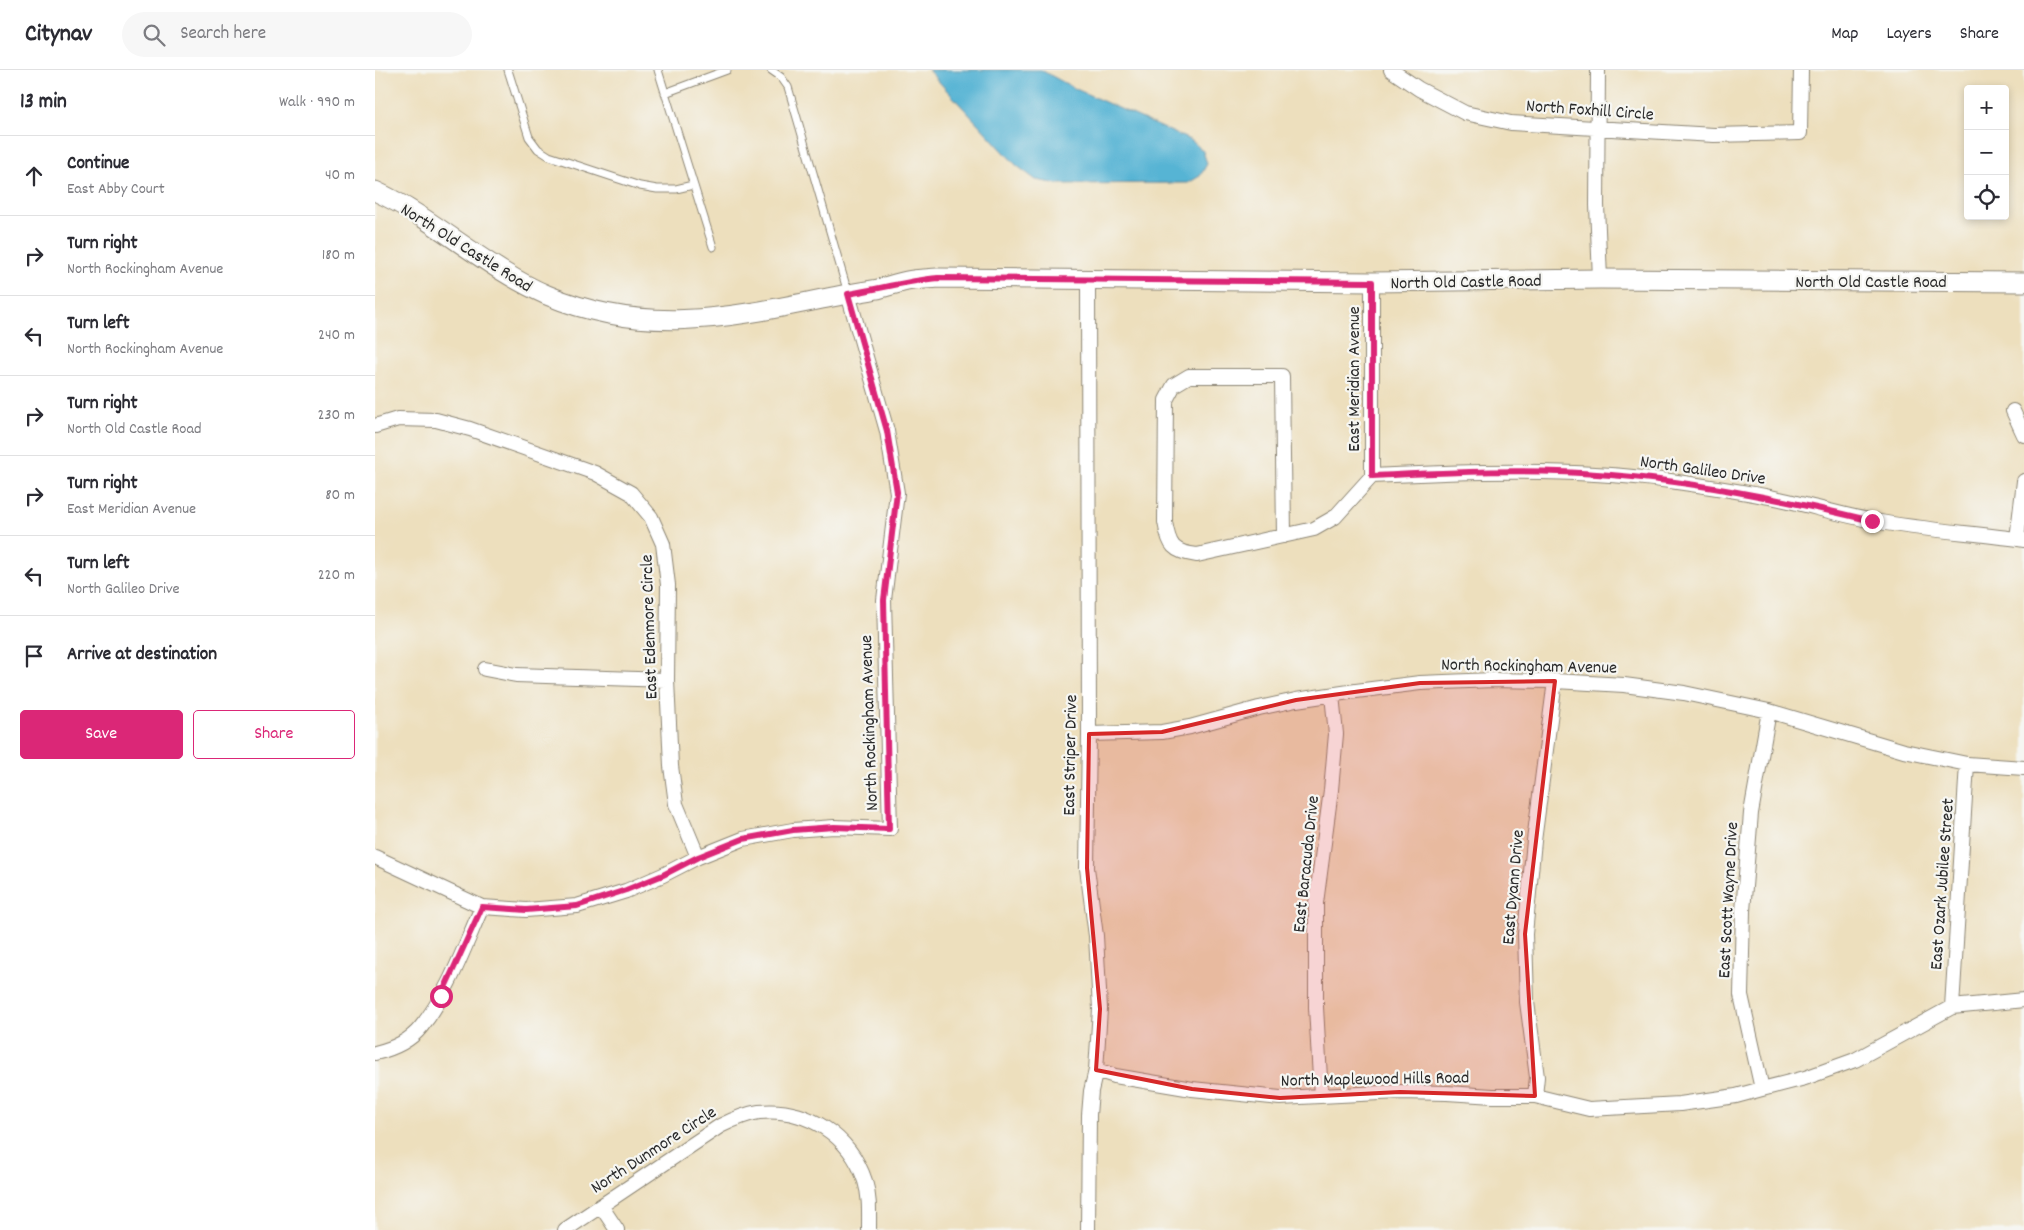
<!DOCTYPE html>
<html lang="en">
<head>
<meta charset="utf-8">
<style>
  :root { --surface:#fff; --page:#f7f7f7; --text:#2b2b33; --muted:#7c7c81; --line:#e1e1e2; --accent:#db2777 }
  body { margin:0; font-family:Dekko,sans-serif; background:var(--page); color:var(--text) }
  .controls { position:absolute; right:15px; top:15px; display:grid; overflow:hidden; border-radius:5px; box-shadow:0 2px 8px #0003 }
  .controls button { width:45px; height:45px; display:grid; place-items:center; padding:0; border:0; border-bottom:1px solid var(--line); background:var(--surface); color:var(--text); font:25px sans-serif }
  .stop { position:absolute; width:15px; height:15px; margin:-11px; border:4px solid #db2777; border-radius:50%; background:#fff }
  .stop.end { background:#db2777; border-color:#fff; box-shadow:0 1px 5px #0008 }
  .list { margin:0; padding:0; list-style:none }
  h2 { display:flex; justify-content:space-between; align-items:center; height:65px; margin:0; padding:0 20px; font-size:21px }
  h2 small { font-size:16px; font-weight:400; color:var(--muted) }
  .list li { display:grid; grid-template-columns:32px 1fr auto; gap:15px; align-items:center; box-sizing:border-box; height:80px; padding:0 20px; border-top:1px solid var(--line) }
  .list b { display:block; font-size:19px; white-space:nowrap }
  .list p { margin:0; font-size:16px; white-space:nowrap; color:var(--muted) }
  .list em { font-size:16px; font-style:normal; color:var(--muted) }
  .actions { display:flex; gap:10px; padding:15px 20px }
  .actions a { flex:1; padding:11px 0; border:1px solid var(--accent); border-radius:5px; text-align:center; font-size:18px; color:var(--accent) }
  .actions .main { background:var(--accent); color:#fff }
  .icon { flex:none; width:28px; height:28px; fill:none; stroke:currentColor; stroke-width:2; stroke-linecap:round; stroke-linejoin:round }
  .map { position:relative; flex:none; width:1649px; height:1160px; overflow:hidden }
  header { display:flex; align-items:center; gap:30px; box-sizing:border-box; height:70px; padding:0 25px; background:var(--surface); border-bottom:1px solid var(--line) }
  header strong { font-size:24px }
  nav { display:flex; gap:28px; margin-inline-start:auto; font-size:18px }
  .search { width:350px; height:45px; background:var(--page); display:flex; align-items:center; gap:12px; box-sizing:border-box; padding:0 18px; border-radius:28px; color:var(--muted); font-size:19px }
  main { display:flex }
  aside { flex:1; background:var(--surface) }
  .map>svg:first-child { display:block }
  .water { fill:#56b4d4; stroke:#407080 }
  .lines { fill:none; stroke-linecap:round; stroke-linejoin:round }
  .lane-casing { stroke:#8c8574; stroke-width:9 }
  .street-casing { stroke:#8c8574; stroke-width:16 }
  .secondary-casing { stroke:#8c8574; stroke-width:21 }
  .lane { stroke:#fff; stroke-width:7 }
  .street { stroke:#fff; stroke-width:14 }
  .secondary { stroke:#fff; stroke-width:19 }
  .route { stroke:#db2777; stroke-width:6 }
  .marked { fill:#d62828; fill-opacity:0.2; stroke:#d62828; stroke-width:4; stroke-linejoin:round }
  .labels { text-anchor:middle; stroke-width:4.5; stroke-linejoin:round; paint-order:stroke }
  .street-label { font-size:18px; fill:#2b2b2b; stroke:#f6f6f2 }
</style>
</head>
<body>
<header>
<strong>Citynav</strong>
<div class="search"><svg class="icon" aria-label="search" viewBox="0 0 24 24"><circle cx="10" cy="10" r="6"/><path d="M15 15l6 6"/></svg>Search here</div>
<nav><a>Map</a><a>Layers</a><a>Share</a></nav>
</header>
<main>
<aside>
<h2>13 min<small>Walk · 990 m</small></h2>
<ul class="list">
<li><svg class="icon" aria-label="ahead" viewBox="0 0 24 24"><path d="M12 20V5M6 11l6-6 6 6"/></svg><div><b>Continue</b><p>East Abby Court</p></div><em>40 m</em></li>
<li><svg class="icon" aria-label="right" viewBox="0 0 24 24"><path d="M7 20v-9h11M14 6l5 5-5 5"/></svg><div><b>Turn right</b><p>North Rockingham Avenue</p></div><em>180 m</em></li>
<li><svg class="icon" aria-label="left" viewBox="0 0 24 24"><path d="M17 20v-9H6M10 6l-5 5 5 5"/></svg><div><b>Turn left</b><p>North Rockingham Avenue</p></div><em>240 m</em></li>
<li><svg class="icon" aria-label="right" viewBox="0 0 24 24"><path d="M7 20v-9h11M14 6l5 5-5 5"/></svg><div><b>Turn right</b><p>North Old Castle Road</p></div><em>230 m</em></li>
<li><svg class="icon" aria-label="right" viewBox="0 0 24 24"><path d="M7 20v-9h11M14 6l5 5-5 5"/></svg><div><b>Turn right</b><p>East Meridian Avenue</p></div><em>80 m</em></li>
<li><svg class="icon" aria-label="left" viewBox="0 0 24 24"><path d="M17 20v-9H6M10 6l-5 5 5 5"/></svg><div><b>Turn left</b><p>North Galileo Drive</p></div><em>220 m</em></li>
<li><svg class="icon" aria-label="arrive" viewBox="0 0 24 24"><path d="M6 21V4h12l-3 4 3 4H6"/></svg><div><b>Arrive at destination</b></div></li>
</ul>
<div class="actions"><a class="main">Save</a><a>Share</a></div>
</aside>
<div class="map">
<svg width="1649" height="1160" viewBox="0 0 1649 1160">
  <rect width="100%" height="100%" fill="#f6f6f2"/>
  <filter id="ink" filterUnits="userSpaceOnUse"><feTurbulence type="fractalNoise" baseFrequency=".02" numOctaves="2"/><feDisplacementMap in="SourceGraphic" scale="10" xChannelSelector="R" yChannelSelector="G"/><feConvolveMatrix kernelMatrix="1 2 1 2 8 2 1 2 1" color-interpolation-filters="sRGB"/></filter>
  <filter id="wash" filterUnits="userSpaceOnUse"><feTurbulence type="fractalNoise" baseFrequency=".0096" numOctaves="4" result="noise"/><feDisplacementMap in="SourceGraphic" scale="20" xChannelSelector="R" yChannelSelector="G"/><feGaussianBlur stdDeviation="1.12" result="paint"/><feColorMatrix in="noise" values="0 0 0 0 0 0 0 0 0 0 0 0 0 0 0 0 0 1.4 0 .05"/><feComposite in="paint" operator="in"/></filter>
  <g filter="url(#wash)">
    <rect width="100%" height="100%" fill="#eddfbd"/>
    <path class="water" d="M553,0h113l35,19 116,52 11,10 4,13 -7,12 -12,7 -130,1 -22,-4 -20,-15z"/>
  </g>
  <g filter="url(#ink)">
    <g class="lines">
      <g class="lane-casing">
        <path id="lane" d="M133,0l21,67 9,12 11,7 91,30 17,3h19l17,-4
          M283,0l55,177
          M396,0l10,7 7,10 60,206
          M290,23l62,-23"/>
      </g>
      <g class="street-casing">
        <path id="street" d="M1016,0l28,19 46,24 46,10 203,12 86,-2 1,-63
          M1223,0l-1,135 3,74
          M997,212v194
          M1638,341l11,24
          M0,356l23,-7 38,1 34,9 125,44 36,20 20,24 12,27 5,41 -1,95 4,86 5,38 22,53
          M997,406c100,-5 199,-8 298,5 35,5 70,10 105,17 33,7 66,17 99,23 50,9 100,12 150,19
          M909,466l-2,-160h-93l-15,9 -8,15 -1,122c4,24 8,30 32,33l117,-26 21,-12 37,-41
          M1642,469l7,-58
          M110,599l31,6 151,5
          M714,664l73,-2 28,-5 69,-19 37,-8 60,-9 64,-8 73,-3 62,1 69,4 60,8 85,18 135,40 63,13 57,4
          M0,787l107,50 44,3 51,-4 49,-15 37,-16 35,-18 45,-18 50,-9 41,-3 56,2 -6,-229 13,-107 -10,-62 -39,-137
          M1577,937l15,-243
          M0,983c17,-4 35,-12 46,-26 27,-33 44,-82 61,-120
          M721,1000l19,6 77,13 88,9 120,-6 47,1 46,3h42l54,13 91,-5 56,-8 26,-7 43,-11 50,-18 97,-53 72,-7
          M1387,1019l-21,-94 2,-84 8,-98 18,-102
          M946,1026l-5,-89v-104l15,-113 5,-56 -4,-39
          M1160,1026l2,-19 -10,-75 -2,-68 9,-93 21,-160
          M226,1136l16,24
          M190,1160l155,-104c12,-6 25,-12 39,-14 47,-5 91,23 106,69 5,16 4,32 4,49
          M713,1160l1,-115 2,-24 5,-21 4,-61 -4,-73 -9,-68 2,-134 -1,-455"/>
      </g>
      <g class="secondary-casing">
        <path id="secondary" d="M0,121c61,28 110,77 172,104 94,40 179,24 275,4 19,-4 38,-7 56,-10 10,-3 20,-6 29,-8 10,-2 21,-2 31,-3l434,4 228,-3 424,3"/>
      </g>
      <use href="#lane" class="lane"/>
      <use href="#street" class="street"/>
      <use href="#secondary" class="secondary"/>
    </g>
  </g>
  <g class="lines" filter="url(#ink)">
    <path class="route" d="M66,926l41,-89 44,3 51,-4 49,-16 37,-15 35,-18 45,-18 50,-9 41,-3 55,2 -5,-229 13,-108 -10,-61 -39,-137c30,-5 59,-13 90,-16l434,4v194c80,-4 160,-8 239,-1 88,7 175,25 261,46"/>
  </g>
  <path class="marked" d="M1180,611l-30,253 10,162 -135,-4 -120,6 -88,-9 -96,-19 4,-61 -13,-141 2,-134 73,-2 134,-32 124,-17z"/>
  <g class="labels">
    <g class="street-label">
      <text transform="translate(1215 39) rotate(4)" y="6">North Foxhill Circle</text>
      <text transform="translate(92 177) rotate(32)" y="6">North Old Castle Road</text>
      <text transform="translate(1091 211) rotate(-1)" y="6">North Old Castle Road</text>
      <text x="1496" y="217">North Old Castle Road</text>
      <text transform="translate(978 309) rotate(-90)" y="6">East Meridian Avenue</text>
      <text transform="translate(1328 399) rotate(8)" y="6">North Galileo Drive</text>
      <text transform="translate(273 557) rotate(-92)" y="6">East Edenmore Circle</text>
      <text transform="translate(1154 595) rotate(1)" y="6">North Rockingham Avenue</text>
      <text transform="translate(493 653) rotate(-92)" y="6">North Rockingham Avenue</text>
      <text transform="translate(694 685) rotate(-89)" y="6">East Striper Drive</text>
      <text transform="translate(930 794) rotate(-84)" y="6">East Baracuda Drive</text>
      <text transform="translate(1566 814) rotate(-86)" y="6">East Ozark Jubilee Street</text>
      <text transform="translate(1137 817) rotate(-85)" y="6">East Dyann Drive</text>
      <text transform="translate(1352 830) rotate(-87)" y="6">East Scott Wayne Drive</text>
      <text transform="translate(1000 1008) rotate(-1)" y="6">North Maplewood Hills Road</text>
      <text transform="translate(278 1079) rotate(-33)" y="6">North Dunmore Circle</text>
    </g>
  </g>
</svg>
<div class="controls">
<button>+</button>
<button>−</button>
<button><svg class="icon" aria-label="locate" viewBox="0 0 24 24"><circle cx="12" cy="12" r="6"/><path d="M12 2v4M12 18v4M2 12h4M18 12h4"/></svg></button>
</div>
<div class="stop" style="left:66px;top:926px"></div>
<div class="stop end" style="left:1497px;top:451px"></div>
</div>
</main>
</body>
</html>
